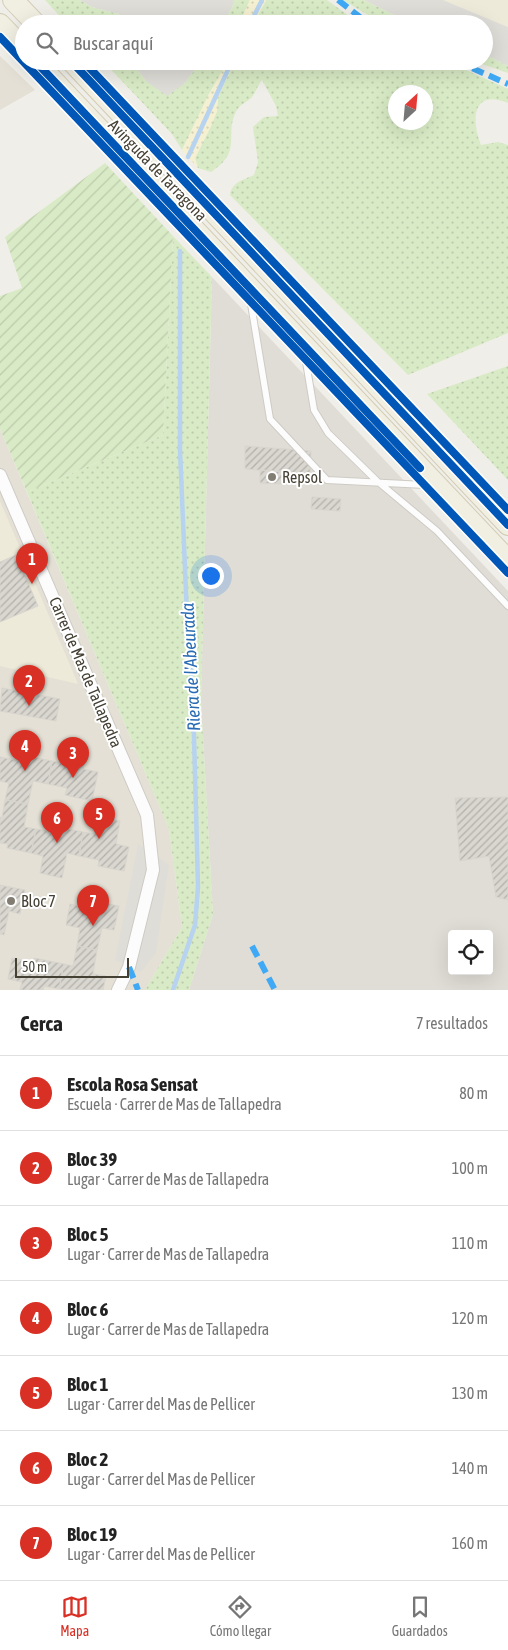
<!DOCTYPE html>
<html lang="es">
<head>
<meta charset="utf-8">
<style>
  :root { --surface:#fff; --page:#f6f6f6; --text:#222; --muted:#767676; --line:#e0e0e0; --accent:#d93025 }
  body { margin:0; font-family:"Asap Condensed",sans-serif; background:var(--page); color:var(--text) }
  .controls { position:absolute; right:15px; bottom:15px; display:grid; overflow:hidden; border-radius:5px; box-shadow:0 5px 20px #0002 }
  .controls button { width:45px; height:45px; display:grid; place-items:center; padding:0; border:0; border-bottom:1px solid var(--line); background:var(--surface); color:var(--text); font:25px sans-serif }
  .compass { position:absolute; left:388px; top:85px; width:45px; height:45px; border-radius:50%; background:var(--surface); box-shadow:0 5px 20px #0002; rotate:26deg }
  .scale { position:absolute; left:15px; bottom:12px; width:114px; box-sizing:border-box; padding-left:5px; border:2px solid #454034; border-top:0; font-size:14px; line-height:18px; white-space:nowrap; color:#454034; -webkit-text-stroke:4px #fff; paint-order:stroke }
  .you { position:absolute; left:210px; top:575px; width:18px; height:18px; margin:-12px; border:4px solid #fff; border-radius:50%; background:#1a73e8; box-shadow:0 0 0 8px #1a73e833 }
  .badge { display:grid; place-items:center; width:32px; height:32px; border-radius:50%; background:var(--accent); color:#fff; font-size:16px; font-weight:700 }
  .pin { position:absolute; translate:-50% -41px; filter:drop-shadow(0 1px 2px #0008) }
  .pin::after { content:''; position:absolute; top:26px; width:18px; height:15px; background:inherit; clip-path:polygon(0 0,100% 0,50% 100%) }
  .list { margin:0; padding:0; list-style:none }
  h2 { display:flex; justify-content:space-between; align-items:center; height:65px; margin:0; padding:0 20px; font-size:21px }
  h2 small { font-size:16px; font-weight:400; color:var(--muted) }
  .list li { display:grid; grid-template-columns:32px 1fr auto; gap:15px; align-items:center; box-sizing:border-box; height:75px; padding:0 20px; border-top:1px solid var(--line) }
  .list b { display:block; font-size:19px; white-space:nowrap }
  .list p { margin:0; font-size:16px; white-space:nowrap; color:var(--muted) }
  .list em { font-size:16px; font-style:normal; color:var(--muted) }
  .icon { flex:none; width:28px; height:28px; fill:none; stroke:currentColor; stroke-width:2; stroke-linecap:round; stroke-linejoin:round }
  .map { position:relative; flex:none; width:508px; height:990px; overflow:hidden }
  .search { position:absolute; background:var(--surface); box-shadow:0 5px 20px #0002; left:15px; right:15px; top:15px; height:55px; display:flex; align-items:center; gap:12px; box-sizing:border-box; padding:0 18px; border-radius:28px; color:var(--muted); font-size:19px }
  .sheet { height:590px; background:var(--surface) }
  nav { display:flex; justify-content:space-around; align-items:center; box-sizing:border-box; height:70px; border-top:1px solid var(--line); background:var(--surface); font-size:14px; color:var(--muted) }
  nav a { display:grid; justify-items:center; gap:2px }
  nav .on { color:var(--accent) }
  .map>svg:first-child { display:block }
  .residential { fill:#e4e0d5 }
  .industrial { fill:#e0ddd6; fill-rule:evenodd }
  .education { fill:#eeead9 }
  .grass { fill:url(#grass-dots); fill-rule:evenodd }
  .sand { fill:url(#sand-dots) }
  .garden { fill:url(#garden-furrows) }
  .parking { fill:#dfddd8 }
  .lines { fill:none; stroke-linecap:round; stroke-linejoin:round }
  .stream { stroke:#b7d3ef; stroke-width:4.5 }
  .building { fill:url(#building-hatch); stroke:#d8d5ce }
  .service-casing { stroke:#cecbc5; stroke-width:8 }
  .minor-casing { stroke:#cecbc5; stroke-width:14 }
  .primary-casing { stroke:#d2ccb5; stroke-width:22 }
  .service { stroke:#fdfcfc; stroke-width:6 }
  .minor { stroke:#fdfcfc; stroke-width:12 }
  .primary { stroke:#f1eee2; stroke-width:20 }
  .quiet { stroke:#3fa9f5; stroke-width:6; stroke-dasharray:12 6; stroke-linecap:butt }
  .cycleway-casing { stroke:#fff; stroke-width:11 }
  .cycleway { stroke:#0057b8; stroke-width:8 }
  .poi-dot { fill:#817d73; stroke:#fff; stroke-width:2 }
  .labels { text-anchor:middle; stroke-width:4; stroke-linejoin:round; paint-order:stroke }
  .street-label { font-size:16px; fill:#454034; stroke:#fff }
  .poi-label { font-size:16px; fill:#454034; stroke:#fff; text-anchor:start }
  .water-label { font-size:18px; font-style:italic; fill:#2a6cb4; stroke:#fff }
</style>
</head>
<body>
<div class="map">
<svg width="508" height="990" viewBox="0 0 508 990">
  <defs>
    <pattern id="grass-dots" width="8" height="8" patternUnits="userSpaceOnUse" patternTransform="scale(1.25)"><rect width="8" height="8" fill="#d9ebc6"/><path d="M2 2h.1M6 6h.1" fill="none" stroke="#bccbab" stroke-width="1.8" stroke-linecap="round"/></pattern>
    <pattern id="sand-dots" width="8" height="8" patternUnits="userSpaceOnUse" patternTransform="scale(1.25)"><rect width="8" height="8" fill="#f5f0d1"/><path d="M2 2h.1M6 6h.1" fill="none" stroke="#d3cfb4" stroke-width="1.8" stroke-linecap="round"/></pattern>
    <pattern id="garden-furrows" width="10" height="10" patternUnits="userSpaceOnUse" patternTransform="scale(1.25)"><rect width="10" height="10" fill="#d9ebc6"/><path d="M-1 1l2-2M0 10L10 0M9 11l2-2" fill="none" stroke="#bccbab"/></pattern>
    <pattern id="building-hatch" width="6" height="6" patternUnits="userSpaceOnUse" patternTransform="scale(1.25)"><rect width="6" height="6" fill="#d9d7d0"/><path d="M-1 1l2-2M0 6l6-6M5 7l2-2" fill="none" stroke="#b2b0aa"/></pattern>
  </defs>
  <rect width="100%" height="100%" fill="#f0eee8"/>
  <path class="residential" d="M0,56l35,34 -35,20z
    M0,429l169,400 13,98 -37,63h-145z"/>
  <path class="industrial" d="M212,277l296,314v399h-319l24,-76 -12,-213zM452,934h37v37h-37z"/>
  <path class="education" d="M443,0h65v27z
    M0,501l78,183 -78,-18v-44l38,-16 -22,-51 -16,7z"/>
  <path class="grass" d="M45,0h35l12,7 27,7 6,10h-58z
    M234,0h16l-11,24h-16l10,-19z
    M266,0h61l33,24h-107z
    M343,0h21l48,24h-29z
    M484,54l24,12v7l-35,-12h11z
    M103,61h28l15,20 38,3 17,-23h27l-19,33 -27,56 -10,-16z
    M235,61h211l62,28v14c-36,-15 -37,17 -27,42l17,-3 10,3v188l-100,42 -178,-180c2,-13 13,-15 24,-20l4,-13 -5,-35 11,-10 14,-1 -2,-10 -14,-26c-4,5 -6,12 -10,17 -4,5 -12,7 -15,13 -14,25 7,41 -26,62l-13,-4 -3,-10 16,-32 6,-15 1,-14zM396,92h30v30h-30z
    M173,236l39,41 -11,424 12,213 -24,76h-44l37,-63 -13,-98 -142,-337 136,-57z
    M508,366v114l-81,-86z"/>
  <path class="sand" d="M250,0h16l-13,24h-14z
    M228,61h7l-17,36 -1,14 -6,15 -16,32 3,10 -16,-18 27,-56z"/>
  <path class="garden" d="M105,163l68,73 -10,199 -136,57 -27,-63v-133l22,-8 -17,-51z"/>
  <path class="parking" d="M80,0h154l-1,5 -10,19h-98l-6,-10 -27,-7z
    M364,0h79l65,27v39l-24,-12v-30h-72z
    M131,61h70l-17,23 -17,12 -21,-15z
    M138,844l31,21 -13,88 -15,19 -26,-12z"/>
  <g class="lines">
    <path class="stream" d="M250,24l12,-24
      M188,157l44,-96
      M173,990l22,-65 3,-38 -5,-188 -6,-83 -7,-166v-199"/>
  </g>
  <path class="building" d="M245,446l66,5 -1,23 -65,-5z
    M260,470l24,1v13l-24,-1z
    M312,497l29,2 -1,12 -29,-2z
    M16,555l22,51 -38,16v-60z
    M2,688l58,11 -4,22 -56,-10z
    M65,744l22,4 -4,21 15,3 -6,29 -27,-6 2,-7 -19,-4 4,-23 10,2z
    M27,756l25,5 -4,23 -15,-3 -5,23 -23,-4 4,-17 -9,-2v-24l26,5z
    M508,797v103l-12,-3 -7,-41 -29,5 -5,-63z
    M5,800l23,4 -4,23 12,2 -5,24 -24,-5 1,-4 -8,-1v-26l2,1z
    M98,816l22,5 -4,23 13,3 -5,24 -26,-5 1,-6 -20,-4 4,-24 11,2z
    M58,827l25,5 -4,24 -12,-3 -5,25 -22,-5 3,-17 -12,-3 5,-24 21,4z
    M0,885l25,5 -5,24 -11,-3 -5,24 -4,-1z
    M93,901l26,5 -5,24 -12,-2 -5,22 -20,-4 3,-18 -14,-3 4,-21 21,5z
    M77,946l20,4 -4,24 13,2 -3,14 -44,-1 5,-25 9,2z
    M12,958l21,4 1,-4 30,6 -5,25 -15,-3 -1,4h-23l2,-8 -14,-3z"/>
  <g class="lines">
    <g class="service-casing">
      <path id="service" d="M250,298l20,121 57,61 98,5 5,-2
        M305,356l9,54 14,23 49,48 60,50 71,75"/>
    </g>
    <g class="minor-casing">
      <path id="minor" d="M0,475l147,340 6,55 -24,97 -11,23"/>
    </g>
    <g class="primary-casing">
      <path id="primary" d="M13,0l23,24
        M0,24l24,25
        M35,61l473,499
        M71,61l437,464"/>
    </g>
    <use href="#service" class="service"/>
    <use href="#minor" class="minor"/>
    <use href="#primary" class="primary"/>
    <path class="quiet" d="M338,0l31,24
      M456,61l52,23
      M252,946l23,44
      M129,967l9,23"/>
    <g class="cycleway-casing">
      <path id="cycleway" d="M0,37l508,536
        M35,61l385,407
        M71,61l437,464
        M83,61l425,449"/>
    </g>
    <use href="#cycleway" class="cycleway"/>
  </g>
  <g class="poi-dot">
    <circle cx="272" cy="477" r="5"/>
    <circle cx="11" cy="901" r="5"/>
  </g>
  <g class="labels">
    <g class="street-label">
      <text transform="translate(158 170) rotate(46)" y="6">Avinguda de Tarragona</text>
      <text transform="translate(86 672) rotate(67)" y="6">Carrer de Mas de Tallapedra</text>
    </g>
    <g class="poi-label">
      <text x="282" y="483">Repsol</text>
      <text x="21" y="907">Bloc 7</text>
    </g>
    <g class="water-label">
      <text transform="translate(191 667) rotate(-93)" y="6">Riera de l'Abeurada</text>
    </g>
  </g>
</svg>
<div class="controls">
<button><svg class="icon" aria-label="locate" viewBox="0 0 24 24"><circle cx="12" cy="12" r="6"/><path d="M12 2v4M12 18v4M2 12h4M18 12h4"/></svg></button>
</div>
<svg class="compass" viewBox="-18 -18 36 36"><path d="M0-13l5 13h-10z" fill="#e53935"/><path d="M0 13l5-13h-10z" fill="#767676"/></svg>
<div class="scale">50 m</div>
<div class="you"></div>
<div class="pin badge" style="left:32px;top:584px">1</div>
<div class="pin badge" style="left:29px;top:706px">2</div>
<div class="pin badge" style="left:73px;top:778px">3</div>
<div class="pin badge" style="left:25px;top:771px">4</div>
<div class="pin badge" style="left:99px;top:839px">5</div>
<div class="pin badge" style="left:57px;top:843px">6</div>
<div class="pin badge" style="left:93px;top:926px">7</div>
<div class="search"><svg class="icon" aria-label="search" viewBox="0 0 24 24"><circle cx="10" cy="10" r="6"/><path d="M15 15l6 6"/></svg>Buscar aquí</div>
</div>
<section class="sheet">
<h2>Cerca<small>7 resultados</small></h2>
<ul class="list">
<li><span class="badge">1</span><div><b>Escola Rosa Sensat</b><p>Escuela · Carrer de Mas de Tallapedra</p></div><em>80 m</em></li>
<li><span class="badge">2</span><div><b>Bloc 39</b><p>Lugar · Carrer de Mas de Tallapedra</p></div><em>100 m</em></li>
<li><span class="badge">3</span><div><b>Bloc 5</b><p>Lugar · Carrer de Mas de Tallapedra</p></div><em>110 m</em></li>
<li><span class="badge">4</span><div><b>Bloc 6</b><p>Lugar · Carrer de Mas de Tallapedra</p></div><em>120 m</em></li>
<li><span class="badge">5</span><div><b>Bloc 1</b><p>Lugar · Carrer del Mas de Pellicer</p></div><em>130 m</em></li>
<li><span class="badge">6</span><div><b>Bloc 2</b><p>Lugar · Carrer del Mas de Pellicer</p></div><em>140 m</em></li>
<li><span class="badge">7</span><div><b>Bloc 19</b><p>Lugar · Carrer del Mas de Pellicer</p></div><em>160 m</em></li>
</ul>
</section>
<nav>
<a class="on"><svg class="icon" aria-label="map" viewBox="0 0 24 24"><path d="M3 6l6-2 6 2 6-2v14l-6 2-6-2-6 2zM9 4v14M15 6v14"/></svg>Mapa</a>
<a><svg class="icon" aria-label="directions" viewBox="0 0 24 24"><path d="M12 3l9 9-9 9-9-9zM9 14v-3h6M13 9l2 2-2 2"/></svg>Cómo llegar</a>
<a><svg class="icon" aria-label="saved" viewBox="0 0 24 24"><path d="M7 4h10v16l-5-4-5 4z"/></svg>Guardados</a>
</nav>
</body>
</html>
